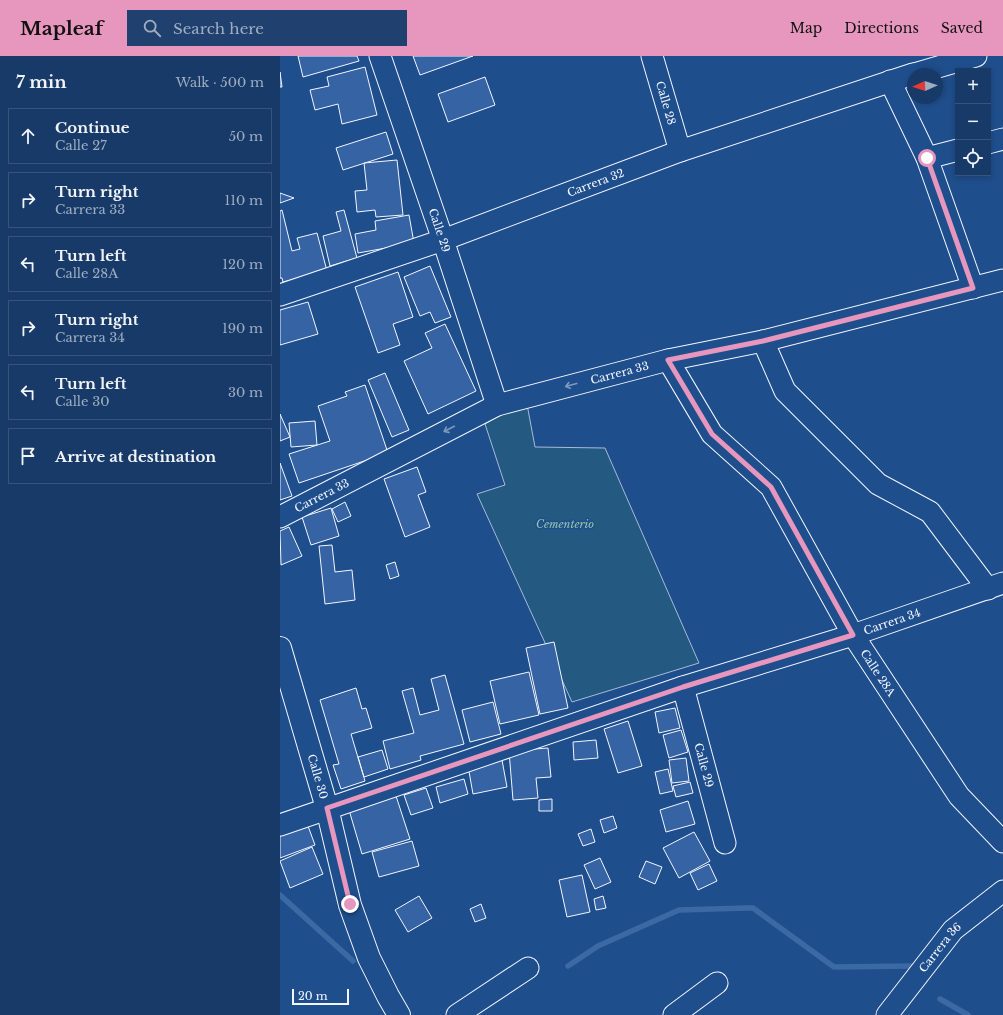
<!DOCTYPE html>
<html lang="en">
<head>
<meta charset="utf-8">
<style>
  :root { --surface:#173a69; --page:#20416f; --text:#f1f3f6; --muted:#9eadc0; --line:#36547d; --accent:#e797bd }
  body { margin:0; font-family:"Libre Baskerville",serif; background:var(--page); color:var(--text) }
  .controls { position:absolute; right:12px; top:12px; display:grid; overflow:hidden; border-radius:0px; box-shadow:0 2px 6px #0003 }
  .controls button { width:36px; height:36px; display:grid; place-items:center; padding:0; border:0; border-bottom:1px solid var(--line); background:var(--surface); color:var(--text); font:20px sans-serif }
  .compass { position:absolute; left:627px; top:12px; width:36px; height:36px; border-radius:50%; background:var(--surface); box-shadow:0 2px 6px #0003; rotate:267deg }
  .scale { position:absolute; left:12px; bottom:10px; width:57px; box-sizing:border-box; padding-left:4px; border:2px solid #f2f6ff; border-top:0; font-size:11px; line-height:14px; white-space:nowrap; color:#f2f6ff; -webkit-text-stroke:3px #1f4e8c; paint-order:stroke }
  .stop { position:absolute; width:12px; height:12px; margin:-9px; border:3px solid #e797bd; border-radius:50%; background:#fff }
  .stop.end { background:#e797bd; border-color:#fff; box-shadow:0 1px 4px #0008 }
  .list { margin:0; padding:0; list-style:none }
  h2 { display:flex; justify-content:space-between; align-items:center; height:52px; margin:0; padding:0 16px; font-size:17px }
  h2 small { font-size:13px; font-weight:400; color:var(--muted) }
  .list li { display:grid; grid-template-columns:26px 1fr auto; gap:12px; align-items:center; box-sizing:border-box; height:56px; margin:0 8px 8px; padding:0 8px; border:1px solid var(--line); border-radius:0px }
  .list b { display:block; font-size:15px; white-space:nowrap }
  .list p { margin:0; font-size:13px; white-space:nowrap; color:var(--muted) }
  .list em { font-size:13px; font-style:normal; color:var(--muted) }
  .icon { flex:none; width:22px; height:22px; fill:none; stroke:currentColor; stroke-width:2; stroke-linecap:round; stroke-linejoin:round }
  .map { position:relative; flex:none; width:723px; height:959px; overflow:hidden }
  header { display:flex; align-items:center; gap:24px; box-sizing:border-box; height:56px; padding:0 20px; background:var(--accent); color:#111 }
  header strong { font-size:19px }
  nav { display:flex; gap:22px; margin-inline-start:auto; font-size:14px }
  .search { width:280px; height:36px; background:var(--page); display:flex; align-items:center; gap:10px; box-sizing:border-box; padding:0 14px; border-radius:0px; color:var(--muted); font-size:15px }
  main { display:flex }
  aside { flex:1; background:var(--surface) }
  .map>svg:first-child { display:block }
  .green { fill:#245a82; stroke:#a8bbd7 }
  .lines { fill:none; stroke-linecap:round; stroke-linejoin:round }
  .stream { stroke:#3b69a3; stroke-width:5.5 }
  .building { fill:#3563a3; stroke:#f2f6ff }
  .minor-casing { stroke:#f2f6ff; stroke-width:23 }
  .major-casing { stroke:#f2f6ff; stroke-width:24 }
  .minor { stroke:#1f4e8c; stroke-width:21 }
  .major { stroke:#1f4e8c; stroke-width:22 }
  .oneway { stroke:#7e9ac0 }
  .route { stroke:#e797bd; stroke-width:5 }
  .labels { text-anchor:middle; stroke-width:3; stroke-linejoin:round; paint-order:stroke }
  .street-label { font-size:11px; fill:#f2f6ff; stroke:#1f4e8c }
  .park-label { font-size:11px; font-style:italic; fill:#97c8a6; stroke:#1f4e8c }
</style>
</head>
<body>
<header>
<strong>Mapleaf</strong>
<div class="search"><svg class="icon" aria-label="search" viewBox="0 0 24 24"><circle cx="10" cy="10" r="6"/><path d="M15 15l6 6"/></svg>Search here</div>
<nav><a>Map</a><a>Directions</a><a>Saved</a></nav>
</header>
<main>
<aside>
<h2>7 min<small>Walk · 500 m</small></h2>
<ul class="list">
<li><svg class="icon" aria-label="ahead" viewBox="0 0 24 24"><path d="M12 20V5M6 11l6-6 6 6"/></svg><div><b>Continue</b><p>Calle 27</p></div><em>50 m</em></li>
<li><svg class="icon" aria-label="right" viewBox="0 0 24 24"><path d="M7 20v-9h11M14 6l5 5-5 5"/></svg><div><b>Turn right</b><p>Carrera 33</p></div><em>110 m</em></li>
<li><svg class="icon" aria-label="left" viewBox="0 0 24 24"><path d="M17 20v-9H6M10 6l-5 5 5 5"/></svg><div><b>Turn left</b><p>Calle 28A</p></div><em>120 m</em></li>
<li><svg class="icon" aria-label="right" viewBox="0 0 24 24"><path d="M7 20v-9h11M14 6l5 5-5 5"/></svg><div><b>Turn right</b><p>Carrera 34</p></div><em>190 m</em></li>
<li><svg class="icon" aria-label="left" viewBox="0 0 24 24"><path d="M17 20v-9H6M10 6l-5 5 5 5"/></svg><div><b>Turn left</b><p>Calle 30</p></div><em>30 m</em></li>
<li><svg class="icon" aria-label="arrive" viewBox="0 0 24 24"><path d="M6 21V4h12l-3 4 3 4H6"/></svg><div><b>Arrive at destination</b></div></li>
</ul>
</aside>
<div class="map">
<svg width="723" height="959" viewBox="0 0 723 959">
  <rect width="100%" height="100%" fill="#1f4e8c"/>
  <path class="green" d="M246,343l9,48 70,1 94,215 -127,39 -95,-208 28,-9 -20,-61z"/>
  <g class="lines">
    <path class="stream" d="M0,839l73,66
      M288,910l30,-20 81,-36 68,-2h6l81,59 79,-1
      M660,943l28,16"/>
  </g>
  <path class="building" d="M18,0h59l2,5 -56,16z
    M133,0h60l-53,19z
    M85,11l12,48 -35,9 -4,-20 -23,6 -5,-20 19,-4 -2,-9z
    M0,16l2,15h-2z
    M205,21l10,28 -47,17 -10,-28z
    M106,76l7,22 -50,16 -7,-22z
    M117,104l6,55 -27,2 -1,-7 -18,2 -2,-21 12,-1 -3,-27z
    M0,137l14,5 -14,5z
    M2,154l10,41 8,-2 -3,-11 20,-5 10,38 -44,11 -1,-4h-2v-67z
    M64,154l13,48 -27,8 -7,-30 18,-5 -5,-19z
    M129,159l5,28 -56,10 -3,-19 21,-4 -1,-9z
    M150,210l21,51 -16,6 -5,-11 -10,4 -16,-39z
    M118,216l15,45 -20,7 7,21 -22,8 -23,-66z
    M28,246l10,32 -38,11v-35z
    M165,268l31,67 -48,23 -24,-53 28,-13 -7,-15z
    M105,317l24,57 -17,7 -24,-57z
    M85,329l23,68 -89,30 -10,-29 41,-13 -12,-35 29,-10 -2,-4z
    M0,358l10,23 -10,4z
    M35,365l2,24 -26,2 -2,-24z
    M0,407l12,33 -12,4z
    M137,411l9,25 -8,3 12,32 -25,10 -21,-58z
    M65,446l6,14 -13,6 -6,-13z
    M51,452l8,28 -28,9 -9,-28z
    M9,471l13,29 -21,9 -1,-34z
    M52,489l3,27 17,-2 3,30 -30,4 -6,-58z
    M115,506l4,14 -9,3 -4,-14z
    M274,586l14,66 -28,6 -14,-66z
    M249,616l10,43 -39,9 -10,-43z
    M165,619l19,69 -44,12 1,4 -31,9 -7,-28 31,-8 -12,-42 11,-3 7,27 19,-5 -8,-31z
    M76,632l6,21 4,-1 6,20 -21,6 14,47 -24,8 -8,-24 6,-1 -19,-64z
    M213,646l8,32 -31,8 -8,-32z
    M395,652l5,20 -21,5 -4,-21z
    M348,665l14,45 -24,7 -14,-44z
    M401,674l7,22 -19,6 -6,-23z
    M316,684l2,18 -24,2 -1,-18z
    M268,692l3,29 -15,1 2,20 -25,2 -4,-49z
    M102,694l6,19 -24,8 -6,-20z
    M406,702l3,23 -17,2 -3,-23z
    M222,704l5,27 -34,7 -5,-28z
    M388,713l5,22 -13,3 -5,-22z
    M184,723l4,15 -28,9 -4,-16z
    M410,726l3,11 -17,4 -3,-11z
    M146,732l7,20 -22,7 -7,-20z
    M116,740l14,43 -48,15 -13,-44z
    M272,743v12h-13v-11z
    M408,745l7,23 -29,8 -6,-22z
    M333,760l4,12 -13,5 -4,-13z
    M28,770l7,19 -35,13v-22z
    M311,773l4,13 -12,4 -5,-12z
    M414,776l16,29 -31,17 -16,-30z
    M132,785l7,25 -40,11 -7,-25z
    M32,791l11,27 -33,14 -10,-27z
    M320,802l11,24 -16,7 -11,-24z
    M366,805l16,6 -7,17 -16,-7z
    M429,808l8,17 -19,9 -8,-17z
    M302,819l8,37 -23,5 -8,-37z
    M139,840l13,22 -24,14 -13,-22z
    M323,840l3,12 -10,2 -2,-11z
    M201,848l5,14 -11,4 -5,-13z"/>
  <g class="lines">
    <g class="minor-casing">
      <g id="minor">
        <path id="s1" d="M100,0l63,184 54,165"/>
        <path id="s2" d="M372,0l28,95"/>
        <path d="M634,18l62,-18"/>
        <path d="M610,25l37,77 46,130"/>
        <path d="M708,87l15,-4"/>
        <path d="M647,102l31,-8"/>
        <path id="s3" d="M0,239l163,-55 237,-89 233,-77"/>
        <path d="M483,285l22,50 93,93 52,28 58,77"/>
        <path id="s4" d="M388,304l44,74 59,53 82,148 106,161 44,46"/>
        <path id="s5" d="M0,461l217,-112 171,-45 95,-19 240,-61"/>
        <path id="s6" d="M403,631l42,156"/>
        <path id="s7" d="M0,769l403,-138 170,-52 150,-52"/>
        <path d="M177,959l71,-47"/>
        <path d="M394,959l43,-32"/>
        <path id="s8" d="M607,959l66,-85 50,-39"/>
      </g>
    </g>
    <g class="major-casing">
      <g id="major">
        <path id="s9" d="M0,592l47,160 23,97 19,53 19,38 11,19"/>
      </g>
    </g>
    <use href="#minor" class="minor"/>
    <use href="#major" class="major"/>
  </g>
  <defs><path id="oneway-shaft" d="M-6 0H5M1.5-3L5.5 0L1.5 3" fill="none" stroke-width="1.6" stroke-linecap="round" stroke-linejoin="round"/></defs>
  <g class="oneway">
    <use href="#oneway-shaft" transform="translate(291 329) rotate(165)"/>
    <use href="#oneway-shaft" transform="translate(169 373) rotate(153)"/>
  </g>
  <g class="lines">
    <path class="route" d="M70,848l-23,-96 356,-121 170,-52 -82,-148 -59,-53 -44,-74 95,-19 210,-53 -46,-130"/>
  </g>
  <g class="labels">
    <g class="street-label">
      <text dy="4" stroke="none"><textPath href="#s2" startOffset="49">Calle 28</textPath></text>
      <text dy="4" stroke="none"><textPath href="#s3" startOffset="335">Carrera 32</textPath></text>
      <text dy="4" stroke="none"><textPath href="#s1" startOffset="184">Calle 29</textPath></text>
      <text dy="4" stroke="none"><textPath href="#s5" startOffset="371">Carrera 33</textPath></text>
      <text dy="4" stroke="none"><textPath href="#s5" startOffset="47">Carrera 33</textPath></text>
      <text dy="4" stroke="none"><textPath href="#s7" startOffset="645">Carrera 34</textPath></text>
      <text dy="4" stroke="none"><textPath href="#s4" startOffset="380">Calle 28A</textPath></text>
      <text dy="4" stroke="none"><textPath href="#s6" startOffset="81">Calle 29</textPath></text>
      <text dy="4" stroke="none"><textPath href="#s9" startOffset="134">Calle 30</textPath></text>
      <text dy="4" stroke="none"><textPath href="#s8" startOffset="86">Carrera 36</textPath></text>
    </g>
    <g class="park-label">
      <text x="285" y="472">Cementerio</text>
    </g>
  </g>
</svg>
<div class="controls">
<button>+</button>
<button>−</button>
<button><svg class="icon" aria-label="locate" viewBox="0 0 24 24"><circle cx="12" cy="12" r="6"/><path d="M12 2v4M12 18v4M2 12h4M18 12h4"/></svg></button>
</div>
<svg class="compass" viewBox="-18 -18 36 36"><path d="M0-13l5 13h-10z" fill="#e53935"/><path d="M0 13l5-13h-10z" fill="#9eadc0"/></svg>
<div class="scale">20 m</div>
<div class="stop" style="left:647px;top:102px"></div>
<div class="stop end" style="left:70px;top:848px"></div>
</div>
</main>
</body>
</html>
